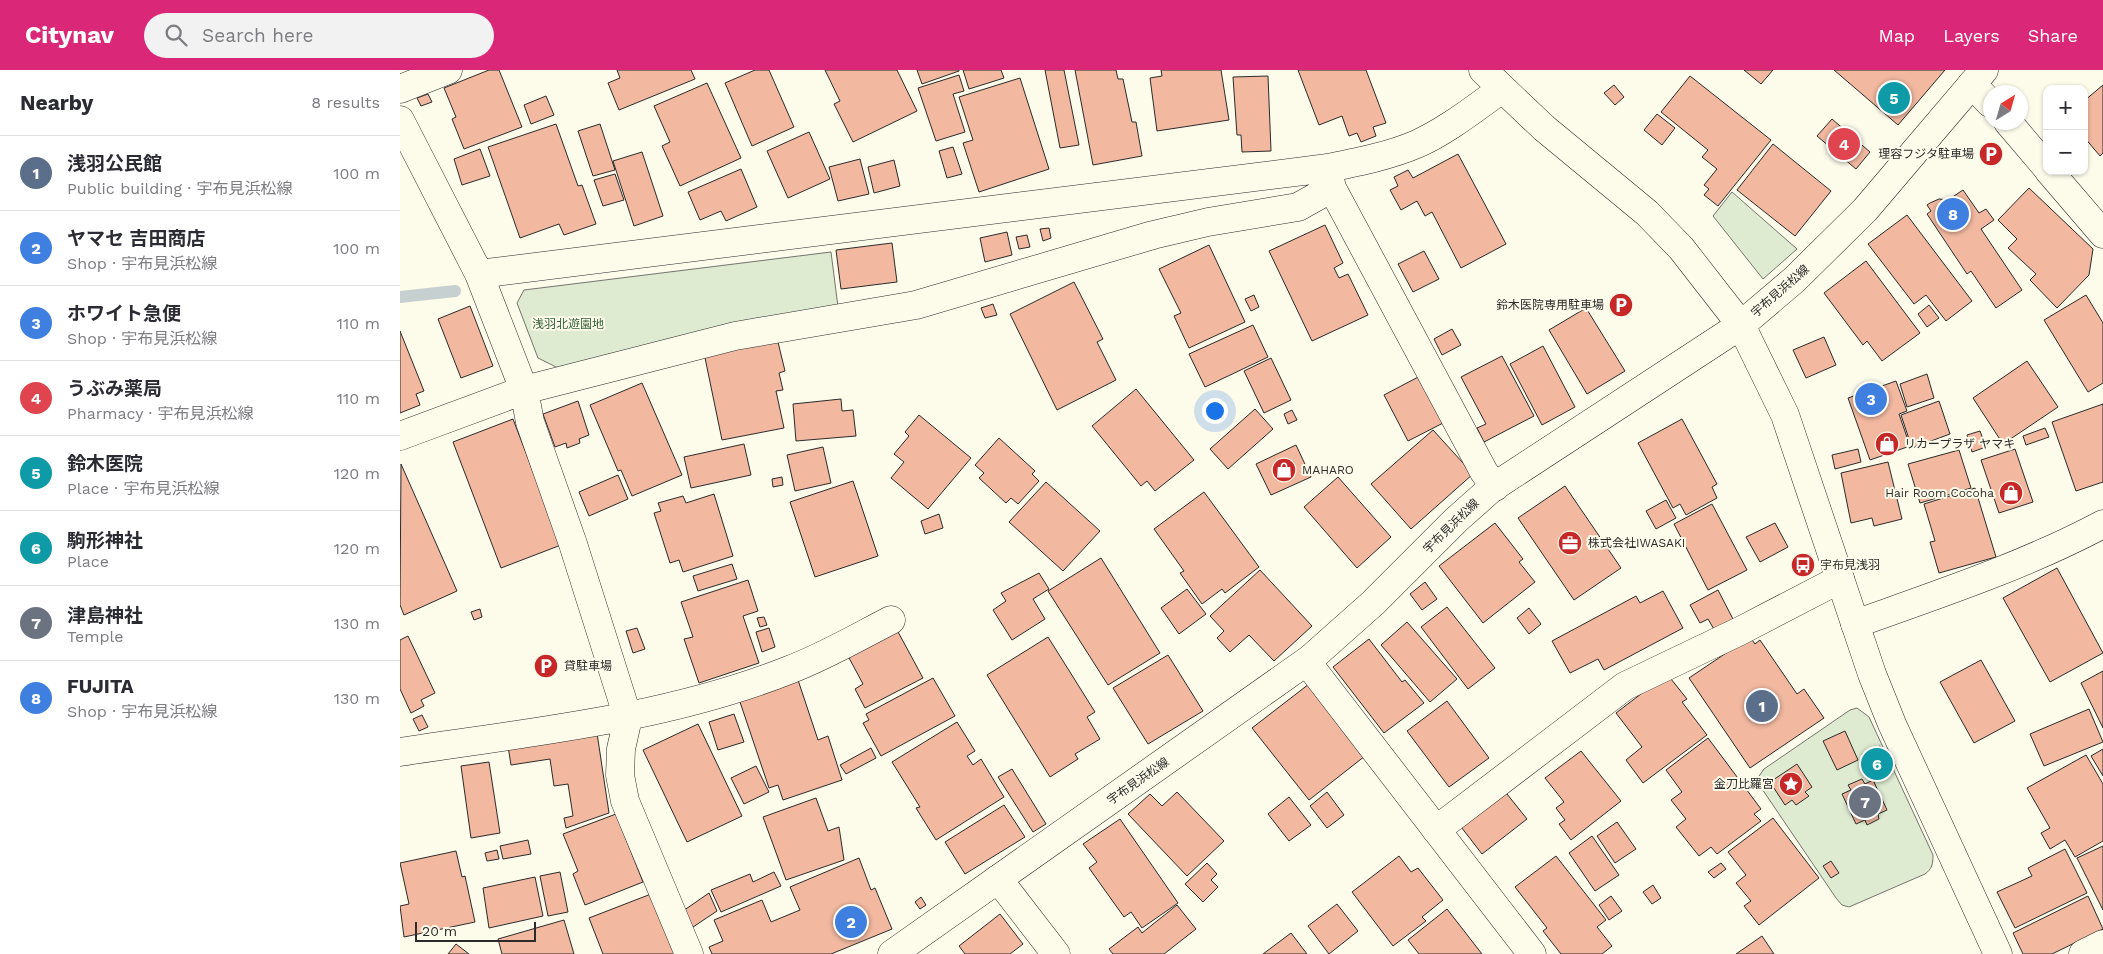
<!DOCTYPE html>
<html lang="en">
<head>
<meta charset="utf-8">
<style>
  :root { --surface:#fff; --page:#f2f2f3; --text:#2b2b33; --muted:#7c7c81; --line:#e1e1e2; --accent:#db2777 }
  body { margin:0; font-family:"Work Sans","Noto Sans JP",sans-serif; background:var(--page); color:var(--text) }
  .controls { position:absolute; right:15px; top:15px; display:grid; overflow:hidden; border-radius:10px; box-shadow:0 1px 4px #0004 }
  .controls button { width:45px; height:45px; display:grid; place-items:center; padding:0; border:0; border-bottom:1px solid var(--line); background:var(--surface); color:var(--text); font:25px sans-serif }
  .compass { position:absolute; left:1583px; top:15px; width:45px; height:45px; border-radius:50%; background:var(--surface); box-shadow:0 1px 4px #0004; rotate:37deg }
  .scale { position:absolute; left:15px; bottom:12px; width:121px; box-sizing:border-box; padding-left:5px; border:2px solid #2b2b2b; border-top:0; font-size:14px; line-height:18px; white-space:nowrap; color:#2b2b2b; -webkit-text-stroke:4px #fdfbea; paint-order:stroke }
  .you { position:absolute; left:814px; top:340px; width:18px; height:18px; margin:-12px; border:4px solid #fff; border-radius:50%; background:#1a73e8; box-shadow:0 0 0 8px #1a73e833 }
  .badge { display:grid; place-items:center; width:32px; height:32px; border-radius:50%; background:var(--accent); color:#fff; font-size:16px; font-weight:700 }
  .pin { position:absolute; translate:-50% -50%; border:2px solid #fff; box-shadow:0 1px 5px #0006 }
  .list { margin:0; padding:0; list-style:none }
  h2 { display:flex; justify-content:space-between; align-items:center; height:65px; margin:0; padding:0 20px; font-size:21px }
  h2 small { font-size:16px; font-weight:400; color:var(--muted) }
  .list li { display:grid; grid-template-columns:32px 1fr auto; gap:15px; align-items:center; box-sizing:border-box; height:75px; padding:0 20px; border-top:1px solid var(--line) }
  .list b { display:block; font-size:19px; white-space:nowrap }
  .list p { margin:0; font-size:16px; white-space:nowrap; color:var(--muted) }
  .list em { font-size:16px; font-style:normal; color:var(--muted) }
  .icon { flex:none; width:28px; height:28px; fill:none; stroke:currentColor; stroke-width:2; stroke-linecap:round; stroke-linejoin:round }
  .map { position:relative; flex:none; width:1703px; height:884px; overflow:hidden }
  header { display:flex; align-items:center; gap:30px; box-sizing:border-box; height:70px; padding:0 25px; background:var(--accent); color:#fff }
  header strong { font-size:24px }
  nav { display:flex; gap:28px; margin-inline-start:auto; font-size:18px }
  .search { width:350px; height:45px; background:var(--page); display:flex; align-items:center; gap:12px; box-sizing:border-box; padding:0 18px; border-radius:28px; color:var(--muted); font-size:19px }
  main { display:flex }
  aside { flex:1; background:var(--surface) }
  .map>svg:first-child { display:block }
  .green { fill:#deebd1; stroke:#74746e }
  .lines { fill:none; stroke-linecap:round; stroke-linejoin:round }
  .stream { stroke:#c7d0d0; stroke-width:12 }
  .building { fill:#f2b8a0; stroke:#2b2b2b }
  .street-casing { stroke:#2b2b2b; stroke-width:29 }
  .secondary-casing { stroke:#2b2b2b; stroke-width:29 }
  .street { stroke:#fdfbea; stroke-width:28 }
  .secondary { stroke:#fdfbea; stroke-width:28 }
  .labels { text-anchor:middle; stroke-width:4; stroke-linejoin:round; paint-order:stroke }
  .poi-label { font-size:12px; fill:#2b2b2b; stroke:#fdfbea; text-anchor:start }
  .street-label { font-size:12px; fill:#2b2b2b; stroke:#fdfbea }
  .park-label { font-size:12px; fill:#34623c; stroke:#fdfbea }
</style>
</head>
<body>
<header>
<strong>Citynav</strong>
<div class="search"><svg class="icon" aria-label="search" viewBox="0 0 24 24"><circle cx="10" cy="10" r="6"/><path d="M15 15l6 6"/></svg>Search here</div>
<nav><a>Map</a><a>Layers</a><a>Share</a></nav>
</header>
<main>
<aside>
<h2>Nearby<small>8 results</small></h2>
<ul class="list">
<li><span class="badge" style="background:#5c6f8a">1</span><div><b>浅羽公民館</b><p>Public building · 宇布見浜松線</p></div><em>100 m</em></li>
<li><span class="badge" style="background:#3f7fe0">2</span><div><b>ヤマセ 吉田商店</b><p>Shop · 宇布見浜松線</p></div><em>100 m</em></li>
<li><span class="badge" style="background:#3f7fe0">3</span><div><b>ホワイト急便</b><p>Shop · 宇布見浜松線</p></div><em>110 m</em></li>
<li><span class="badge" style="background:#e0444e">4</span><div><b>うぶみ薬局</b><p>Pharmacy · 宇布見浜松線</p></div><em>110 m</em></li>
<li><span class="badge" style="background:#0f9aa8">5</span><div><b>鈴木医院</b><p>Place · 宇布見浜松線</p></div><em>120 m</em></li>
<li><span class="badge" style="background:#0f9aa8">6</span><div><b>駒形神社</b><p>Place</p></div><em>120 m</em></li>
<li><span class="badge" style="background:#6b7280">7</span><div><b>津島神社</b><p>Temple</p></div><em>130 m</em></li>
<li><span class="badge" style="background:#3f7fe0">8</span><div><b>FUJITA</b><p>Shop · 宇布見浜松線</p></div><em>130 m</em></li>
</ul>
</aside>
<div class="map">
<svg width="1703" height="884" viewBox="0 0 1703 884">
  <rect width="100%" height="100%" fill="#fdfbea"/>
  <path class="green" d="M1332,122l65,57 -34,30 -50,-63z
    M431,182l7,55 -280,61 -20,-10 -21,-55 7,-13z
    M1457,638l12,9 64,138c0,9 -1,14 -8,19l-76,33 -7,-2 -6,-7 -76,-112 -3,-7 7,-10 86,-59z"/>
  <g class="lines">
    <path class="stream" d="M0,227l55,-6"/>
  </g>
  <path class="building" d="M89,0h10l23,57 -58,22 -12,-30 4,-2 -12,-29z
    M217,0h74l4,9 -76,31 -11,-27 12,-5z
    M355,0h14l25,57 -42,19 -27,-63z
    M425,0h72l20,41 -64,31 -19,-38 6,-3z
    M517,0h42v1l-37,13z
    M563,0h38l3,8 -35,11z
    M645,0h19l15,75 -19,3z
    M675,0h41l2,9h5l9,43h4l6,34 -49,9z
    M761,0h60l8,50 -72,11 -7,-53 12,-2z
    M898,0h68l20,53 -13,4 3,9 -15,6 -4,-9 -8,3 -7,-20 -23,9z
    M1344,0h29l-12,14z
    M1434,0h111l-47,55z
    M559,5l5,16 -11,3 12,38 -29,9 -18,-53z
    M868,6l3,75 -29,1 -1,-17h-4l-4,-58z
    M1290,6l81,64 -53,66 -14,-11 5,-6 -5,-4 13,-16 -15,-12 6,-7 -47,-38z
    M620,8l29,91 -70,23 -16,-49 10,-3 -14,-43z
    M307,13l34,75 -61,28 -18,-40 8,-4 -16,-36z
    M1214,15l10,12 -9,8 -11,-12z
    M1703,15v68l-3,3 -16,-19v-36z
    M28,24l4,8 -11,4 -4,-8z
    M146,26l8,19 -23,9 -7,-19z
    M1257,44l18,14 -13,17 -18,-15z
    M1432,49l38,33 -14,17 -39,-33z
    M156,54l22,62 4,-1 14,39 -32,11 -5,-11 -39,14 -32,-91z
    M200,54l15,46 -22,6 -15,-45z
    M409,62l21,47 -42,19 -21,-47z
    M1373,74l58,47 -36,45 -58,-46z
    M553,77l9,27 -15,4 -8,-27z
    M80,79l10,27 -28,9 -8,-26z
    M242,82l21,64 -29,10 -21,-65z
    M1058,84l48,90 -45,24 -29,-56 -7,4 -8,-15 -16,9 -11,-20 8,-4 -4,-9 14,-7 5,8z
    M460,89l9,35 -31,7 -9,-34z
    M494,90l6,26 -26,7 -6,-26z
    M341,99l16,38 -31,14 -5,-10 -21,9 -12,-28z
    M215,104l9,26 -21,6 -9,-26z
    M1629,118l64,61 -4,26 -32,33 -27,-28 6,-6 -28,-26 9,-9 -19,-19z
    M1563,120l16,23 7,-4 8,11 -13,9 41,61 -26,18 -25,-37 -4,3 -40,-60 4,-3 -4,-6 3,-2 9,-4 9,1z
    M1507,145l65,86 -26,20 -20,-26 -12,9 -46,-60z
    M925,155l18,38 -9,5 5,10 9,-4 20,41 -56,26 -43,-90z
    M649,158l2,10 -8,3 -3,-12z
    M607,162l5,23 -27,7 -5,-24z
    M627,165l3,12 -11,2 -3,-12z
    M492,173l5,39 -56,7 -5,-39z
    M809,175l36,77 -56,26 -15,-32 7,-3 -22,-44z
    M1024,181l15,28 -26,13 -15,-28z
    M1466,191l54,72 -38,28 -15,-20 -4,4 -39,-52z
    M674,212l29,57 -6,3 19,38 -59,30 -47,-96z
    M854,225l5,12 -8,4 -6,-12z
    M1686,225l17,28v60l-15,9 -44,-72z
    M593,234l4,11 -12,3 -4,-10z
    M1529,235l10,13 -12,9 -9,-13z
    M70,236l23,60 -32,12 -23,-59z
    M1186,238l39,63 -38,23 -38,-64z
    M853,255l15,32 -63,30 -16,-33z
    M1052,259l9,16 -19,10 -8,-16z
    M0,261l24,60 -8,3 4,11 -20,8z
    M1424,267l12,28 -30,13 -13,-28z
    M377,268l8,33 -6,2 4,17 -7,1 8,37 -62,12 -18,-87z
    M1143,276l32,61 -33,18 -32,-61z
    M1102,286l32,60 -50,26 -7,-14 9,-4 -25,-47z
    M871,288l20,42 -27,13 -20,-42z
    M1627,291l31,46 -55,37 -30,-46z
    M1527,304l7,24 -27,9 -7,-23z
    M1022,305l25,46 -39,20 -24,-46z
    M1496,311l11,30 -8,3 11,32 -40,14 -22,-62z
    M242,313l40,92 -50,21 -11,-26 -3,1 -28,-66z
    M736,319l58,71 -39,31 -8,-10 -6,5 -49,-60z
    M441,329l1,12 11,-1 3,26 -60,5 -3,-37z
    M178,331l11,34 -10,4 1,4 -13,5 -1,-5 -11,4 -12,-33z
    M1539,331l11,33 -38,14 -11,-33z
    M1703,334v78l-27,9 -24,-69z
    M855,339l18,20 -45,40 -18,-20z
    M892,340l5,10 -9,4 -4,-10z
    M519,345l52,43 -43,51 -37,-31 13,-16 -10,-8 15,-18 -4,-4z
    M113,349l48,126 -60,23 -48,-126z
    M1282,349l35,65 -5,3 5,11 -31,17 -6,-11 -7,4 -35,-65z
    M1645,358l4,9 -23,8 -3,-9z
    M1033,360l40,44 -62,55 -40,-45z
    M1580,361l6,16 -14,5 -5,-17z
    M599,368l36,33 -3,3 7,7 -21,23 -7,-6 -5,5 -27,-25 5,-5 -9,-8z
    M344,374l7,31 -60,13 -7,-31z
    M896,375l15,32 -40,18 -15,-31z
    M423,377l8,36 -36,8 -8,-36z
    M1458,379l3,13 -26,7 -3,-14z
    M1615,379l18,53 -34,11 -18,-53z
    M1559,380l12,38 -51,15 -12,-39z
    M1488,392l14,57 -28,7 -2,-8 -21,5 -10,-50z
    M1,394l56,127 -53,24 -4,-10z
    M218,405l10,24 -39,17 -10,-24z
    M382,407l1,8 -10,2 -1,-8z
    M938,407l53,60 -34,31 -53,-61z
    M453,411l25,75 -63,21 -25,-75z
    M646,412l54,49 -37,40 -54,-49z
    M1165,416l56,82 -47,32 -56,-82z
    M1575,418l21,69 -57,16 -9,-31 5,-1 -11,-37z
    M804,422l55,75 -34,26 -3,-4 -20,15 -22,-31 4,-2 -30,-42z
    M314,424l19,62 -50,16 -4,-12 -9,3 -16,-50 7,-2 -3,-8 25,-7 3,7z
    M1266,430l10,18 -20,11 -10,-18z
    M1312,434l35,66 -39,20 -34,-66z
    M539,444l4,14 -18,6 -4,-13z
    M1095,453l28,36 -4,3 16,20 -52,41 -44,-57z
    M1375,453l13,24 -28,15 -14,-25z
    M701,488l59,95 -52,32 -60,-94z
    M332,494l5,15 -39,12 -5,-15z
    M1657,498l46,85 -53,29 -47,-84z
    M860,500l52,56 -38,35 -25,-26 -19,17 -13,-14 7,-7 -14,-15z
    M639,503l10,16 -16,10 12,20 -33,21 -19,-30 13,-9 -5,-8z
    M348,510l10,31 -15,5 16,47 -60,20 -15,-44 9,-2 -12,-35z
    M1025,512l12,17 -15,11 -12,-16z
    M787,519l19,25 -27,20 -18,-26z
    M1318,520l16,31 -19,10 -7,-12 -8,4 -10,-18z
    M1263,521l20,37 -79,42 -6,-11 -28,14 -18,-32 84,-45 4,7z
    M1047,537l48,61 -27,21 -47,-62z
    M1129,538l12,16 -12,10 -12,-16z
    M80,539l2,8 -8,3 -3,-8z
    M364,547l3,8 -7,2 -3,-9z
    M1007,552l50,57 -27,23 -49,-57z
    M237,558l8,21 -12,4 -7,-22z
    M369,558l6,19 -13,5 -6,-20z
    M497,560l26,48 -58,30 -10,-19 8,-5 -15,-28z
    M8,566l27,57 -14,7 3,6 -13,7 -11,-24v-49z
    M648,567l47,75 -8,5 13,22 -25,15 3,5 -28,18 -63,-102z
    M1350,567l5,7 5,-4 37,54 7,-5 20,29 -74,50 -61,-90z
    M969,569l33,43 3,-2 19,23 -40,30 -51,-66z
    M768,585l35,56 -55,33 -35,-56z
    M1581,590l34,61 -41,22 -34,-61z
    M1703,601v57l-22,-45z
    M1267,604l20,25 -5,3 25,33 -64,48 -17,-23 16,-13 -26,-34z
    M533,608l22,38 -74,40 -18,-33 6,-3 -3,-6z
    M398,610l20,60 10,-4 14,44 -59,20 -5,-15 -9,3 -30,-89z
    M909,614l56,72 -56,44 -57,-72z
    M1047,631l42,57 -40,29 -42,-56z
    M1689,639l14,33 -59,24 -14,-32z
    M334,644l10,28 -26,8 -9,-28z
    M22,645l6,12 -9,4 -6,-12z
    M557,652l18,29 -8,5 6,9 8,-6 23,38 -68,43 -20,-32 4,-1 -28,-45z
    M298,654l44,92 -55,26 -44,-92z
    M1445,661l13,29 -21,10 -14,-29z
    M197,663l12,80 -43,15 -2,-10 9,-2 -5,-32 -14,2 -4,-27 -39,6 -3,-19z
    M1308,668l53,71 -7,5 7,7 -44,33 -6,-7 -12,9 -23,-29 10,-8 -15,-19 11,-8 -16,-22z
    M1480,676l12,28 -18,8 -12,-28z
    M471,678l5,10 -30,16 -6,-9z
    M1703,679v27l-12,-20z
    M1181,681l40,50 -50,39 -12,-16 6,-4 -9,-12 8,-6 -19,-24z
    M1686,685l17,29v57l-28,16 -10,-17 -15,9 -9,-16 9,-5 -23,-40z
    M89,692l11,71 -29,5 -10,-72z
    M1397,694l15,23 -7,5 4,4 -13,9 -4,-5 -7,5 -15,-23z
    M356,696l13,26 -25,12 -13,-26z
    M612,699l34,55 -13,8 -35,-55z
    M1462,709l3,5 8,-4 14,30 -9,4 1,5 -12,6 -2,-5 -9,4 -14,-30 9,-4 -3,-5z
    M1103,719l24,30 -45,35 -24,-31z
    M777,722l47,49 -37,35 -59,-62 22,-20 12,12z
    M927,722l17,23 -17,13 -17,-22z
    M889,727l22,28 -22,16 -21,-27z
    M416,728l12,33 11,-4 5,33 -58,20 -23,-63z
    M604,735l21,32 -60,37 -20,-32z
    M216,744l27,68 -58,23 -12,-31 5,-3 -15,-37z
    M1373,748l46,60 -60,47 -15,-19 7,-5 -15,-18 10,-8 -18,-23z
    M720,749l58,84 -36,25 -11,-16 -7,5 -35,-49 8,-6 -14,-18z
    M1217,752l19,27 -21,14 -18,-27z
    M1192,766l27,39 -24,16 -26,-38z
    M128,770l3,14 -28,5 -3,-13z
    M1703,776v64l-26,-52z
    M1665,779l22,44 -72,35 -18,-36 35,-16 -4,-8z
    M97,780l2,9 -12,2 -2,-8z
    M56,781l6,26 3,-1 10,46 -71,15 -4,-31 9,-2 -9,-41z
    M999,786l12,16 7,-4 25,32 -21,17 4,4 -33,25 -41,-54z
    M1156,786l50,64 -9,7 15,19 -10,8h-41l-18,-23 4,-3 -32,-41z
    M459,788l12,32 4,-2 17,41 -61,25h-119l-3,-7 14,-6 -9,-21 48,-20 9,22 29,-12 -10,-23z
    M1431,791l8,12 -8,5 -8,-12z
    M807,793l10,11 -6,6 7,7 -15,15 -18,-18z
    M1321,793l5,6 -12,9 -6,-6z
    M160,802l8,40 -20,4 -8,-40z
    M374,802l7,14 -60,26 -10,-22 39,-16 3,8z
    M135,807l8,39 -54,12 -6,-40z
    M1253,815l8,13 -9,6 -9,-12z
    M309,823l8,18 -27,18 -7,-18z
    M251,824l24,60h-72l-14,-36z
    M1211,826l11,15 -13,9 -10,-15z
    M1688,826l15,33 -51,25h-29l-10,-21z
    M521,827l5,8 -6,4 -5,-7z
    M937,834l21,27 -29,23 -21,-28z
    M777,835l19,24 -32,25h-51l-4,-5 29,-22 4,6z
    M1047,839l35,45h-63l-11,-14z
    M600,844l23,30 -13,10h-45l-6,-8z
    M164,850l10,34h-72l-4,-15z
    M891,863l16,21h-44z
    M1362,866l12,18h-38z
    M56,874l13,10h-21z"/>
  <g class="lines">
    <g class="street-casing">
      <path id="street" d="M1572,14l18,19
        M0,19l48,-19
        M0,50l79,154 45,116 6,32 43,122 55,174 -7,31 -1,26 5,26 64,153
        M1608,52l39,46
        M928,100l4,18 152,284 11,15
        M1649,101l54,63
        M79,204l849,-106c30,-6 61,-12 89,-24 31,-14 58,-36 85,-55
        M0,366l124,-46 211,-54 181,-31 237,-70 55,-13 90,-15 34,-19
        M1455,554c84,-30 169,-58 248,-100
        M907,592l225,292
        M0,682c131,-20 265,-33 389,-82 35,-13 69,-33 102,-50
        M1036,760l189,-144 115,-55 100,-52
        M598,809l58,75
        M1683,884l20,-10"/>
    </g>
    <g class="secondary-casing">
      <path id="secondary" d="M1083,0l61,58 103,85 34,35 60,77 44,90 87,259 20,50 106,230
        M492,884l418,-295 63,-56 83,-83 36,-32 249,-163 53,-45 71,-70 119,-140"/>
    </g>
    <use href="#street" class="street"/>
    <use href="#secondary" class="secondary"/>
  </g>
  <defs>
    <g id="parking-disc" transform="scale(1.25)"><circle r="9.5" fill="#c62828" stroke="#fdfbea"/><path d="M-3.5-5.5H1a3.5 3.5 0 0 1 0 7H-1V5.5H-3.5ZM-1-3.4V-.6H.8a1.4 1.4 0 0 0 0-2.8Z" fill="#fff"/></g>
    <g id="shop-disc" transform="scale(1.25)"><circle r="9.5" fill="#c62828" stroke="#fdfbea"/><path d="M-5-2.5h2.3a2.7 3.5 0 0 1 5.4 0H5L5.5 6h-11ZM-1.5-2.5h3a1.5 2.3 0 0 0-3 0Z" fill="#fff"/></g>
    <g id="office-disc" transform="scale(1.25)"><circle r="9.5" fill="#c62828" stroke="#fdfbea"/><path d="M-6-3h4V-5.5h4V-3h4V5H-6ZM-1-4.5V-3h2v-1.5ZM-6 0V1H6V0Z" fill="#fff"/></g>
    <g id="bus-disc" transform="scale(1.25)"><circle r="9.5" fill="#c62828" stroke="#fdfbea"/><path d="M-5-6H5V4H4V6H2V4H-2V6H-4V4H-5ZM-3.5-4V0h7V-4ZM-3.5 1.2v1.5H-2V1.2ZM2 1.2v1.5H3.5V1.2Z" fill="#fff"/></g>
    <g id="sight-disc" transform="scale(1.25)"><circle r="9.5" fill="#c62828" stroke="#fdfbea"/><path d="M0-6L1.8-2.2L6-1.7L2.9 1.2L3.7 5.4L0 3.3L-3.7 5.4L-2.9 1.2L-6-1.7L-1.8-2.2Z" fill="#fff"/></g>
  </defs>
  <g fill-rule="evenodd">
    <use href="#parking-disc" x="1591" y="84"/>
    <use href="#parking-disc" x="1221" y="235"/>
    <use href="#shop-disc" x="1487" y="374"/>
    <use href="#shop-disc" x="884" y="400"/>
    <use href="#shop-disc" x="1611" y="423"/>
    <use href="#office-disc" x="1170" y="473"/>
    <use href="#bus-disc" x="1403" y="495"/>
    <use href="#parking-disc" x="146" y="596"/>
    <use href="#sight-disc" x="1391" y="714"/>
  </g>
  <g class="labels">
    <g class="poi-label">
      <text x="1574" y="88" text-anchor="end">理容フジタ駐車場</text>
      <text x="1204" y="239" text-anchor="end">鈴木医院専用駐車場</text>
      <text x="1504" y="378">リカープラザ ヤマキ</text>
      <text x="902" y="404">MAHARO</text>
      <text x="1594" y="427" text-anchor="end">Hair Room Cocoha</text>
      <text x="1188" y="477">株式会社IWASAKI</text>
      <text x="1420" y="499">宇布見浅羽</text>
      <text x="164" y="600">貸駐車場</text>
      <text x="1374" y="718" text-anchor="end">金刀比羅宮</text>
    </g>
    <g class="street-label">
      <text transform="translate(1380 221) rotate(-41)" y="4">宇布見浜松線</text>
      <text transform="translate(1051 456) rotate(-44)" y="4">宇布見浜松線</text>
      <text transform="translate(738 711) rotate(-35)" y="4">宇布見浜松線</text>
    </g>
    <g class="park-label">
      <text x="168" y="258">浅羽北遊園地</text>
    </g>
  </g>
</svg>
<div class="controls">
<button>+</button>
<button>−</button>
</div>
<svg class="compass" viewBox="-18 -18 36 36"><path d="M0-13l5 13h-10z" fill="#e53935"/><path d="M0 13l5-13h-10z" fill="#7c7c81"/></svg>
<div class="scale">20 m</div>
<div class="you"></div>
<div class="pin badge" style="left:1362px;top:636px;background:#5c6f8a">1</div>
<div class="pin badge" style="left:451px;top:852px;background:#3f7fe0">2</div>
<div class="pin badge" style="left:1471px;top:329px;background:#3f7fe0">3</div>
<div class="pin badge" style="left:1444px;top:74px;background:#e0444e">4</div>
<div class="pin badge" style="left:1494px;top:28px;background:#0f9aa8">5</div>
<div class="pin badge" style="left:1477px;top:694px;background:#0f9aa8">6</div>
<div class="pin badge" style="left:1465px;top:732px;background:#6b7280">7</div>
<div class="pin badge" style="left:1553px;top:144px;background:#3f7fe0">8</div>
</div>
</main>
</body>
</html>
